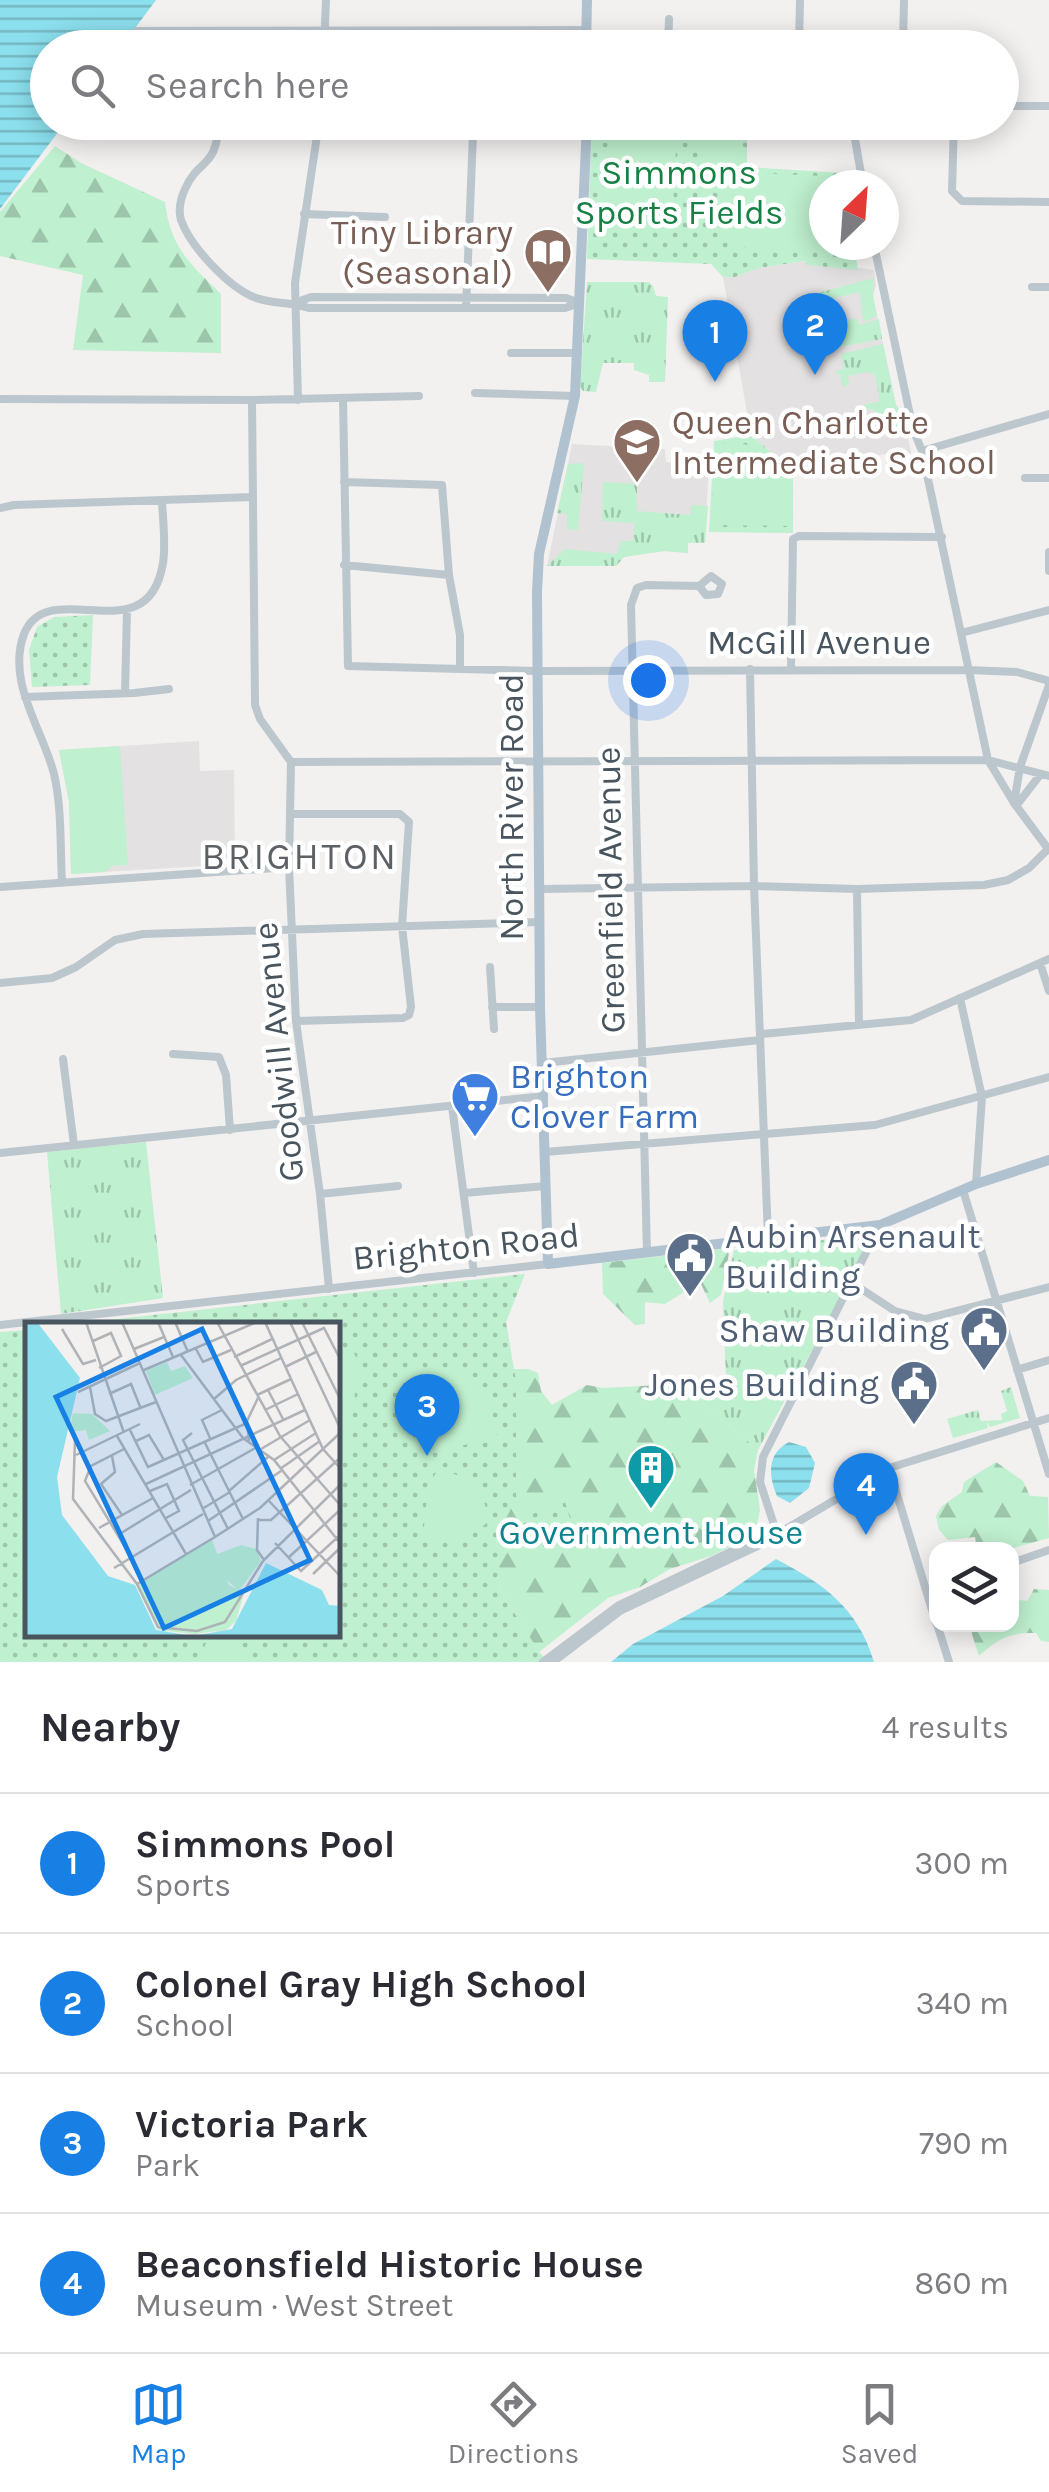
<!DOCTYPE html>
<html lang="en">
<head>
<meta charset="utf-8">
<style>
  :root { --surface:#fff; --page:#f2f2f3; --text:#2b2b33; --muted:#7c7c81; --line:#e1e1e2; --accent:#187fe4 }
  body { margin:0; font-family:Karla,sans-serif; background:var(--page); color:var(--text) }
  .controls { position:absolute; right:30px; bottom:30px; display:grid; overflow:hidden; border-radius:20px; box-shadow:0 5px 25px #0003 }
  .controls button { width:90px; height:90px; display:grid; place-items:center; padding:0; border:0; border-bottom:2px solid var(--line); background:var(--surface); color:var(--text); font:50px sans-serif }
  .compass { position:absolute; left:809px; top:170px; width:90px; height:90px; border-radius:50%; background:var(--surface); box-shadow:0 5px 25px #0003; rotate:25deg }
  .you { position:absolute; left:648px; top:680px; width:35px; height:35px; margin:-25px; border:8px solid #fff; border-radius:50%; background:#1a73e8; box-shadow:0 0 0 15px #1a73e833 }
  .badge { display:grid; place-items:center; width:65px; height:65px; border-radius:50%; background:var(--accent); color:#fff; font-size:32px; font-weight:700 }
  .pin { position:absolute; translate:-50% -82px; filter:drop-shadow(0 2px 5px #0008) }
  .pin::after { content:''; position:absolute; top:52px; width:35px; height:30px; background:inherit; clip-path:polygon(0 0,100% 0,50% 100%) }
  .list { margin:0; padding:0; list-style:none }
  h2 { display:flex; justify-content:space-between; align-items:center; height:130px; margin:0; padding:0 40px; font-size:42px }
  h2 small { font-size:32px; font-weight:400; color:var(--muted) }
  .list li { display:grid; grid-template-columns:65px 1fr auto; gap:30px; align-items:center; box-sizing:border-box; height:140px; padding:0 40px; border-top:2px solid var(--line) }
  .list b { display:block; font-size:38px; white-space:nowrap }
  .list p { margin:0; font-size:32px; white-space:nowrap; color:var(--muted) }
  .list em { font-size:32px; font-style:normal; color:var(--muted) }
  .icon { flex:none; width:55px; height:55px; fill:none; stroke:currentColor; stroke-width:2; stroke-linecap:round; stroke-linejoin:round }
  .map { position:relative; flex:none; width:1049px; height:1662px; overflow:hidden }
  .search { position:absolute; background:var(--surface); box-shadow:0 5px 25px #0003; left:30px; right:30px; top:30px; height:110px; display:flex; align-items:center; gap:25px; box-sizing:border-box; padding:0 35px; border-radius:55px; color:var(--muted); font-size:38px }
  .sheet { height:690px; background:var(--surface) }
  nav { display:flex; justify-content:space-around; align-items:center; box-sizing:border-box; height:140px; border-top:2px solid var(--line); background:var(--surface); font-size:28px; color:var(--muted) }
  nav a { display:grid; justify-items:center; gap:5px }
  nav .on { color:var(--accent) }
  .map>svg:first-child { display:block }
  .education { fill:#e4e1e2 }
  .grass { fill:url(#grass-tufts) }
  .forest { fill:url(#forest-firs) }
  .park { fill:url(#park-dots) }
  .pitch { fill:#bff0cf }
  .water { fill:url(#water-rules) }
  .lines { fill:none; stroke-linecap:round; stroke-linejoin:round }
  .minor { stroke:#bcc6cd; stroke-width:8 }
  .major { stroke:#b0c2cf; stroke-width:10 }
  .labels { text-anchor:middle; stroke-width:9; stroke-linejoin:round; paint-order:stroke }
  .park-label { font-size:35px; fill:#178145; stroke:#fff }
  .education-label { font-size:35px; fill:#785e54; stroke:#fff; text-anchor:end }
  .street-label { font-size:35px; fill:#48555e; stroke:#fff }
  .shop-label { font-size:35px; fill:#366cbe; stroke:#fff; text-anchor:start }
  .service-label { font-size:35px; fill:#4e5e75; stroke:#fff; text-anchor:end }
  .culture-label { font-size:35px; fill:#0d838f; stroke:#fff }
  .neighbourhood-label { font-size:38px; letter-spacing:2.5px; fill:#5d6165; stroke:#fff }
  .inset-road { fill:none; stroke:#afb2b6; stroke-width:2.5 }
  .view { fill:#187fe4; fill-opacity:0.15; stroke:#187fe4; stroke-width:5 }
  .inset-edge { fill:none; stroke:#48555e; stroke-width:5 }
</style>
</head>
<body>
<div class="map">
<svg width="1049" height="1662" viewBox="0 0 1049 1662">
  <defs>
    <pattern id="grass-tufts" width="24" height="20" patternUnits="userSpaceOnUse" patternTransform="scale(2.5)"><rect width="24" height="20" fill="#bff0cf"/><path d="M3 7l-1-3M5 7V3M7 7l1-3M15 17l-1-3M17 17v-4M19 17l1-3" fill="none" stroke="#9dc5ab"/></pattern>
    <pattern id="forest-firs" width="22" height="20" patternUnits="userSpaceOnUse" patternTransform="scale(2.5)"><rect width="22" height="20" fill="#bff0cf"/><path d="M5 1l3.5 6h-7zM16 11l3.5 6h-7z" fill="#9dc5ab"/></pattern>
    <pattern id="park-dots" width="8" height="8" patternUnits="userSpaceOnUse" patternTransform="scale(2.5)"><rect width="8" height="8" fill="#bff0cf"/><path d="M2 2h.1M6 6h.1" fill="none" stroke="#9dc5ab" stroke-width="1.8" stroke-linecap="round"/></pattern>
    <pattern id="water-rules" width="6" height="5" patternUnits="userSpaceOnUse" patternTransform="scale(2.5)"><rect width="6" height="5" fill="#8cdfed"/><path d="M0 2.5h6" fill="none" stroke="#74b8c3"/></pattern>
  </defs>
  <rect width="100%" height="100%" fill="#f3f0f0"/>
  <path class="education" d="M805,261l69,9 2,16 -3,10 23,109 8,11 7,37 -13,2 -2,-3 -103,19 -42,-36 -28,-158h12l24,-9z
    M572,444l93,5 1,13 43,2 -4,79h-17v10l-24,-2 -40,6 -8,9h-69z
    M199,741l1,30 34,-1 1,94 -164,10 -2,-72 -10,-52z"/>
  <path class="grass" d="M874,278l-1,18 4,20 -14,6 -3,-30 -51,12 -2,-8z
    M587,282h62l4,4 3,10 12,1 -3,85h-16v-7l-15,-5v-7h-31l-7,29 -13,-1 -3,-5z
    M835,312l2,10 20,-4 2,7 20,-6 3,20 -42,8 -11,-34z
    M883,344l13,61 8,11 3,14 -12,-1 -6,-11 -12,-3 -4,-6 -14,1v-4l21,-5 -5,-26 -9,-3 -18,4 1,8 -6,4 -3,-15 -4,1 -1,-3 9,-2 -3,-15z
    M584,463l-6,67 -11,-1v-15l-10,-1 11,-49z
    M603,482l34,2v27l53,4 1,-10 17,1 -3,37h-17v10l-24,-2 -40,6 -8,9h-69l18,-17 52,5 4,-13h12l2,-21 -2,3 -31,-2z
    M146,1142l17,156 -102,16 -14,-162z
    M859,1236l9,11 -110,203 -79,-66v-7l47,2 -3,-78 11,-51z
    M1011,1387l9,31 -30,9 -3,-5 1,6 -35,10 -6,-19 31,-9 3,11 21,-1 -1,-6 6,-3 -6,-20z"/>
  <path class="forest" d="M55,146l26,17 84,39c5,45 25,62 56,92v59l-148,-3 10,-75 -83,-19v-44z
    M730,1248l-9,47 -11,8 -10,-21 -35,22 -20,-2v22l-10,1 -32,-31 -1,-31z
    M514,1369h14l10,4 3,18 11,14 35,-20 16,3 76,-4 79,66 -4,20 6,40 -5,25 -44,21 -41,13 -30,18 -32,11 -69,54 -38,-60 -4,-46v-20l19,-113z
    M996,1462l27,19 7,15 18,1 1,41 -39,11h-33l-2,-12 -27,3 -9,-10 -3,-14 6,-10 20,-14 2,-10z
    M1034,1589l15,1v52l-8,-1 -5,-8c-26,-1 -39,6 -57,23l-10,-31 43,-1v-25l15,2z"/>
  <path class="park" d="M747,122v45l97,6 2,12h-22v60h30l4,25 -50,-5 -4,-4 -45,7 -24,9h-12l-12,-13 -124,-5 5,-136z
    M751,435l42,36v62l-84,-1 5,-91z
    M93,615l-3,70 -58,2 -3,-37 8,-23 17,-10z
    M525,1274l-19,48 10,59v117l-19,39 4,55 38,60 10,10h-549v-330l27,-2 1,304h310v-310h-267z
    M565,1502l11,36 -45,14 -9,-34z"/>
  <path class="pitch" d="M702,123h37l-2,41 -36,-1z
    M613,125l64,3 -5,102 -63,-3z
    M734,172l110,5 -1,8h-19v60h17l-1,7 -110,-6z
    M733,442c57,9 59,34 58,84l-75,-1 -5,-7 7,-74z
    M120,746l8,119 -16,1 -7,6 -34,2 -2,-72 -10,-52z
    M338,1349l16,4 5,11 -13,96 -8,2z
    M440,1370c48,4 49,28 58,68l-78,16 -18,-80z
    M438,1470c30,4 49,22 50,52l-19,15h-46l5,-52z
    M210,1635l44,17 -5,10h-52z"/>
  <path class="water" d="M0,0h156l-35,47 -73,1v74l17,1 -65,86z
    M789,1442l17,5 9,16 -6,25 -19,15 -13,-7c-9,-20 -10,-43 12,-54z
    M776,1559c48,25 82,49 98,103h-263l22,-18 90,-48z"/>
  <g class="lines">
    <path class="minor" d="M137,31l449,-1
      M177,48l7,-15
      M222,48l1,-16
      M287,48v-16
      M324,48l2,-48
      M668,48l1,-29
      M799,48l1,-48
      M903,48l1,-48
      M1002,106h47
      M219,122c-3,49 -20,35 -34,67 -4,9 -7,21 -4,31 9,26 48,68 75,78 17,6 36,4 53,10h256l15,-5
      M852,122l11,63
      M954,122l-2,69 10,10 87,1
      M318,132l155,2 -7,174
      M304,214l81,3
      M874,245l39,184 9,22 66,309 26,43 35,47
      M1032,287h17
      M297,302l14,-5 255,1 14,5
      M511,353h67
      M475,393l100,3
      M343,398l5,268 190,5 430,-1 49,2 32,9
      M0,399l252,1 167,-4
      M252,400l3,305 5,14 31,43 -2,105 7,154 24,173 9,95
      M298,400l-3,-117 24,-161
      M922,451l127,-37
      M1025,478h24
      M344,482l98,3 7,90 11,60v33
      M0,508l14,-3 239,-8
      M1049,552v19
      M344,565l105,10
      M961,633l88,-23
      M750,669l4,217 14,351
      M791,669l2,-130 6,-3 143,1
      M125,693l2,-83
      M25,697l109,-4 35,-4
      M291,762l697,-2 61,16
      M1014,803l6,-36 29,-82
      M1016,806l24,-31
      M291,814h109l9,8 -7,104 9,81 -2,8 -6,3 -107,3
      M62,882c-2,-35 0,-74 -8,-108 -11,-44 -48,-92 -30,-140 24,-61 124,22 139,-71 3,-19 0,-42 -1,-61
      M0,887l289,-20
      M539,889l215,-3 103,3 127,-4 24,-5 21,-12 19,-19
      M857,889l2,136
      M1040,963l9,28
      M490,967l4,62
      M0,983l52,-5 24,-11 39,-27 28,-6 396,-12
      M960,998l22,99 -6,87
      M492,1007h48
      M762,1034l149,-14 138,-61
      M173,1054l46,3 7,18 4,55
      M63,1059l11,86
      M543,1063l217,-23
      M452,1106l22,167
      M545,1152l330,-27 174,-48
      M0,1153l544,-57
      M963,1190l86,284
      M464,1193l82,-7
      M320,1194l78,-8
      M647,1253l-16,-648 6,-17 9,-3 53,1 7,9 12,-1 4,-10 -11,-8 -12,10
      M852,1283l43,28 30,8 124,-32
      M0,1325l548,-61
      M1017,1370l32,-10
      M889,1468l47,155
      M777,1534l-17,-52 3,-25 117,-232
      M1012,1563l37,-13
      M937,1624l12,38
      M543,1662l76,-57 138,-66 17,-3 115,-68 160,-50
      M553,1662l67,-51 140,-66 8,-7"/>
    <path class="major" d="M586,48l1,-48
      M587,122l-12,274 -36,158 -2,38 3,415 8,257 332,-39 96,-41 73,-24"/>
  </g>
  <defs>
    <g id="library-pin" transform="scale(2.5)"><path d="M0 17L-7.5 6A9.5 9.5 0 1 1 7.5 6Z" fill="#8d6e63" stroke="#fff"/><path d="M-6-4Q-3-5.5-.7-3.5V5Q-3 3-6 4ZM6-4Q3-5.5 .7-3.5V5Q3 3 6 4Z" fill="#fff"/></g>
    <g id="school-pin" transform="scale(2.5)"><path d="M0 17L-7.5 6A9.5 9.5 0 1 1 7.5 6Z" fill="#8d6e63" stroke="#fff"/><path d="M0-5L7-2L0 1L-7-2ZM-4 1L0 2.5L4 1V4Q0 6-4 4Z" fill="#fff"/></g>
    <g id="supermarket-pin" transform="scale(2.5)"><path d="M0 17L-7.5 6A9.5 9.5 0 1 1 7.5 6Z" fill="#3f7fe0" stroke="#fff"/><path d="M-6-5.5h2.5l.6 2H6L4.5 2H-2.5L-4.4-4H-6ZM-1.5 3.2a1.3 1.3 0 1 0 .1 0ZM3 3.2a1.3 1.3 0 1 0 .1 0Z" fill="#fff"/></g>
    <g id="civic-pin" transform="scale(2.5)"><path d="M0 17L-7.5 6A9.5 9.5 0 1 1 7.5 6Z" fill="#5c6f8a" stroke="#fff"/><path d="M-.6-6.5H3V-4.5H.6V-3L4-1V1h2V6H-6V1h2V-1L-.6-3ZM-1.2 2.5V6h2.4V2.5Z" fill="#fff"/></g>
    <g id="building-pin" transform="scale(2.5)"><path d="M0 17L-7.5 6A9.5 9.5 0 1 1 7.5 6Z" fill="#0f9aa8" stroke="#fff"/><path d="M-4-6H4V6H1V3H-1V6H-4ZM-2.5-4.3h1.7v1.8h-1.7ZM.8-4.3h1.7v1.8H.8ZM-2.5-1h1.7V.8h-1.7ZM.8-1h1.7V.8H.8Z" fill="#fff"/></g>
  </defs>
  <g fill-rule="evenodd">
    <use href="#library-pin" x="548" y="252"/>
    <use href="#school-pin" x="637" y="442"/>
    <use href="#supermarket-pin" x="475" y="1096"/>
    <use href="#civic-pin" x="690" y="1256"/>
    <use href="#civic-pin" x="984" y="1330"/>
    <use href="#civic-pin" x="914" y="1384"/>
    <use href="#building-pin" x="651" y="1468"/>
  </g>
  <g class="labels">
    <g class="park-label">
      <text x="679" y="184">Simmons<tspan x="679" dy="40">Sports Fields</tspan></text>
    </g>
    <g class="education-label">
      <text x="513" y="244">Tiny Library<tspan x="513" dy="40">(Seasonal)</tspan></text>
      <text x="672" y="434" text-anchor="start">Queen Charlotte<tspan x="672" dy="40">Intermediate School</tspan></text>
    </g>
    <g class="street-label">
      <text x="819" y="654">McGill Avenue</text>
      <text transform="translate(511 807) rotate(-90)" y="12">North River Road</text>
      <text transform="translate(610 890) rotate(-91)" y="12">Greenfield Avenue</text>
      <text transform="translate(278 1052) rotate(-96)" y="12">Goodwill Avenue</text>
      <text transform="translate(466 1246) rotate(-6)" y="12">Brighton Road</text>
    </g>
    <g class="shop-label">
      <text x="510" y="1088">Brighton<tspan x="510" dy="40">Clover Farm</tspan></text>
    </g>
    <g class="service-label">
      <text x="725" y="1248" text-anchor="start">Aubin Arsenault<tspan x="725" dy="40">Building</tspan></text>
      <text x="949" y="1342">Shaw Building</text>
      <text x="879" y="1396">Jones Building</text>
    </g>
    <g class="culture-label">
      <text x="651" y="1544">Government House</text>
    </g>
    <g class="neighbourhood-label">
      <text x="300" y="869">BRIGHTON</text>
    </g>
  </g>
  <g transform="translate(25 1322)">
    <rect width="315" height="315" fill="#f3f0f0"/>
    <path d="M48,91l19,1 18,17 -21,9 -3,-10 -17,2zM216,223l15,4 5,12 -22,30 -13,-12 -9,-25z" fill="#bff0cf"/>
    <path d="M142,40l4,9 14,-5 8,12 -38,17 -9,-24zM187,218l17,45 15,8 -8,28 -10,9 -32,4 -36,-4 -22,-45z" fill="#bff0cf"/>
    <path d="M0,0h12l43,56 -23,99 5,38 46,61 27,9 21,45 37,6 39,-7 34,-66 56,27 7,15 11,1v31h-315z" fill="#8cdfed"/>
    <path class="inset-road" d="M61,0l38,111M97,0l93,215 45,-29 80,-75M133,0l15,35M150,0l13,30M192,0l63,114 60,69M240,0l58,127 17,19M265,0l50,106M277,0l38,77M37,7l21,35 13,-4M68,19l18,-8 10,23 -22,12M109,27l30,-12M171,27l7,13 28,-12M156,33l62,83 31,22 66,83M209,35l38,-18M215,44l84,-38 16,31M260,45l31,-15M119,48l113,-48M65,65l5,27 11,7 50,-19M243,68l16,31M53,70l62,-29M84,72l22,-10 10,25M232,73l34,-16M189,77l22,-19 45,-22M240,88l33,-16M105,108l18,37 99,-44M167,111l-9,7 45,89M92,114l69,118M185,116l-8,-18 20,-10M50,118l-2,59 64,85 21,43 39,4 28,-9 38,-61M111,119l13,-6 15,25M179,119l39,78M224,119l-2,-20 11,-23M99,127l-33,17 -6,15 46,76M236,127l49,-29M51,133l64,-31M87,134l3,16 -14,12 21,31M249,138l42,-27M255,147l40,-28M121,162l159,-74M165,163l67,-38M125,169l17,-7 12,27 -15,8M204,169l40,-35M244,179l71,75M177,187l28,-17M233,196l-1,32 7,10M233,198h13l69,-62M183,199l73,-50M74,206l54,-30M93,213l73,-45M250,221l26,28 39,-36M263,236l52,-48M238,239l77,-76M89,246l89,-54M288,252l27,-26M112,262l78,-47"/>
    <path class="view" d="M177,7l108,231 -146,68 -108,-231z"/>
    <rect width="315" height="315" class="inset-edge"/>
  </g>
</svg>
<div class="controls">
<button><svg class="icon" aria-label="layers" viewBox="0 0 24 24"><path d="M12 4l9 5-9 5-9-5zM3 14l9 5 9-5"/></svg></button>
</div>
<svg class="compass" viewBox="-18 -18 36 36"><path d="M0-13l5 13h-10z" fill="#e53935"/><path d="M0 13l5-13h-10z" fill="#7c7c81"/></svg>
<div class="you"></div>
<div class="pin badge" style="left:715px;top:382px">1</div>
<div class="pin badge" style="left:815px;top:375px">2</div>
<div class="pin badge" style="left:427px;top:1456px">3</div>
<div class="pin badge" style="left:866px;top:1535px">4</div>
<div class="search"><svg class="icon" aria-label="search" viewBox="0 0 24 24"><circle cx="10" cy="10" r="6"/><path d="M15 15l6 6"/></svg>Search here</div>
</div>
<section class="sheet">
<h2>Nearby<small>4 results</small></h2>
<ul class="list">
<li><span class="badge">1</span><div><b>Simmons Pool</b><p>Sports</p></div><em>300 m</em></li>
<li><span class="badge">2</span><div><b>Colonel Gray High School</b><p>School</p></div><em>340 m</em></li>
<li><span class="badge">3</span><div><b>Victoria Park</b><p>Park</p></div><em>790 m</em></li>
<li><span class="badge">4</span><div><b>Beaconsfield Historic House</b><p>Museum · West Street</p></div><em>860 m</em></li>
</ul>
</section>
<nav>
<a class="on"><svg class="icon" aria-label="map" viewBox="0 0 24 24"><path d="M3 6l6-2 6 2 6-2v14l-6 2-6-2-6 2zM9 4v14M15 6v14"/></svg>Map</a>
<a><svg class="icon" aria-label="directions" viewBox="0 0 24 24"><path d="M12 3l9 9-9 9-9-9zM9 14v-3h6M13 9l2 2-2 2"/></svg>Directions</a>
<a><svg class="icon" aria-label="saved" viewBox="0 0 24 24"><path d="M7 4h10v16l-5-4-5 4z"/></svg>Saved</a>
</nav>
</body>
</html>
